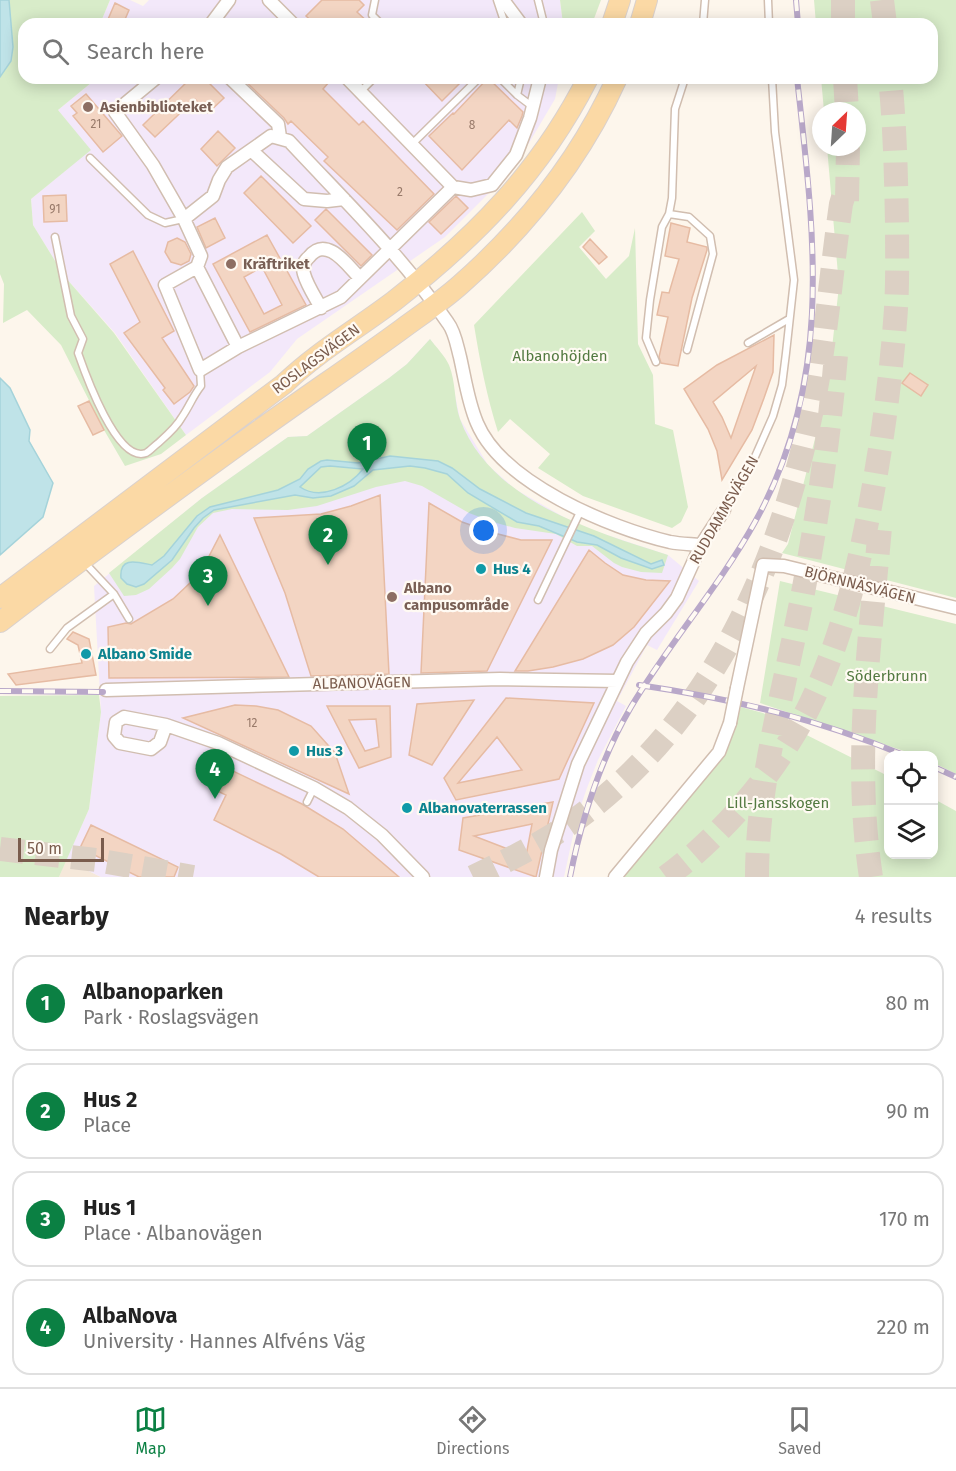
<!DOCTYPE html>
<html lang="en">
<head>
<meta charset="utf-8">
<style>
  :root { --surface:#fff; --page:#f6f6f6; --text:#222; --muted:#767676; --line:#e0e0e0; --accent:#0b8043 }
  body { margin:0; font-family:"Fira Sans",sans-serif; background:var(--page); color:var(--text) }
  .controls { position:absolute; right:18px; bottom:18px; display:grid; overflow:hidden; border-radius:12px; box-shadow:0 3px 15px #0003 }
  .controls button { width:54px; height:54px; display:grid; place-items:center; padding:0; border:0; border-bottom:2px solid var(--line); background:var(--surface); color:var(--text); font:30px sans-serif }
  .compass { position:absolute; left:812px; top:102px; width:54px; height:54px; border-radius:50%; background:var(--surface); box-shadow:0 3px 15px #0003; rotate:25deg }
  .scale { position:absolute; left:18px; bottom:15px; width:86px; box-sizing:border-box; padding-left:6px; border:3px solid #7a5c4d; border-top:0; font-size:16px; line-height:21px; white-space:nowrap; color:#7a5c4d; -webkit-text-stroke:4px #fffaf3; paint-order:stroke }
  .you { position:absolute; left:484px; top:531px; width:21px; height:21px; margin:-15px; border:4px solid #fff; border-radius:50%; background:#1a73e8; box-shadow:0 0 0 9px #1a73e833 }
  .badge { display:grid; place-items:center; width:39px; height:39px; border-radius:50%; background:var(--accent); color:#fff; font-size:20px; font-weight:700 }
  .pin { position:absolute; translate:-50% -50px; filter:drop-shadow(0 2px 3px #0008) }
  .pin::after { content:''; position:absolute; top:32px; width:21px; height:18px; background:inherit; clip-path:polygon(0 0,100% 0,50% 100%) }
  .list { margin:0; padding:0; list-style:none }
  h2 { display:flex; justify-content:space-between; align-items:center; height:78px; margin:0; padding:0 24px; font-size:26px }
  h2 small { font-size:20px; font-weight:400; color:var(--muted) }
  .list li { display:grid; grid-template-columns:39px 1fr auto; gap:18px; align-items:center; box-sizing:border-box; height:96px; margin:0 12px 12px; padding:0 12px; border:2px solid var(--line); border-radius:18px }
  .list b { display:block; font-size:22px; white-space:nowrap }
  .list p { margin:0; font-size:20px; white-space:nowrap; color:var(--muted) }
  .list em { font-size:20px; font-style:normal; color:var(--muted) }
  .icon { flex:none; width:33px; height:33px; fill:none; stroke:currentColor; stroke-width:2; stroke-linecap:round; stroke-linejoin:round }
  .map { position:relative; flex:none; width:956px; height:877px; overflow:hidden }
  .search { position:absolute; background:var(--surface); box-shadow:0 3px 15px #0003; left:18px; right:18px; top:18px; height:66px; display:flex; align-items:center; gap:15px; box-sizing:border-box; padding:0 21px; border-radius:18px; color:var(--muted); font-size:22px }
  .sheet { height:510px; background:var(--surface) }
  nav { display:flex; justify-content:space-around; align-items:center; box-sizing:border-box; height:84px; border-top:2px solid var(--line); background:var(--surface); font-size:16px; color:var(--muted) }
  nav a { display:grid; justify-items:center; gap:3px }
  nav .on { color:var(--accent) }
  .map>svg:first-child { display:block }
  .residential { fill:#f5e8da }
  .education { fill:#f3e8fa }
  .green { fill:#d8ecc9 }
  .water { fill:#bfe3e8; stroke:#a5d3da; stroke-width:1.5; fill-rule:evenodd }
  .building { fill:#f3d5c3; stroke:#e6bba3; stroke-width:1.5; fill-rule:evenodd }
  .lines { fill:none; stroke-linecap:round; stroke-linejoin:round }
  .motorway-tunnel { stroke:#dcd0c4; stroke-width:24; stroke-dasharray:24 12; stroke-linecap:butt }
  .service-casing { stroke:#d1beb0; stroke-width:9 }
  .minor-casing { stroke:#d1beb0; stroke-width:15 }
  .primary-casing { stroke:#dad1cd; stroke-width:22 }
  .service { stroke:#fff; stroke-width:6 }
  .minor { stroke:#fff; stroke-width:12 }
  .primary { stroke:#fbd9a5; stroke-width:20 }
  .rail-casing { stroke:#b9a8c9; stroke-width:6 }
  .rail { stroke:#fffaf3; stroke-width:4; stroke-dasharray:11; stroke-linecap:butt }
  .minor-bridge-casing { stroke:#d1beb0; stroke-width:15; stroke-linecap:butt }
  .minor-bridge { stroke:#fff; stroke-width:12 }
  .education-dot { fill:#8d6e63; stroke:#fffaf3; stroke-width:2 }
  .culture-dot { fill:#0f9aa8; stroke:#fffaf3; stroke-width:2 }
  .labels { text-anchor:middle; stroke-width:4.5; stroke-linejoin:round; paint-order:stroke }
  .number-label { font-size:12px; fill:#987a6a }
  .education-label { font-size:15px; font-weight:bold; fill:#785e54; stroke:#fffaf3; text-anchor:start }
  .park-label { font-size:15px; fill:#537a41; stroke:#fffaf3 }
  .street-label { font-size:15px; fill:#7a5c4d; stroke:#fffaf3 }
  .culture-label { font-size:15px; font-weight:bold; fill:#0d838f; stroke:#fffaf3; text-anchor:start }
</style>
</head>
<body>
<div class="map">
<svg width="956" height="877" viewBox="0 0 956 877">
  <rect width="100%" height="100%" fill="#fdf6ec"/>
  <path class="residential" d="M66,860l35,17h-42z"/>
  <path class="education" d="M110,0h20l13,6 6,-6h411l3,24h-463z
    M97,78h462l-4,21 -26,44 -31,41 -53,53 -148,102 -27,33 -84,63 -71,-102 -50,-56 -32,-52 -2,-26 59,-49 -32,-40z
    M430,339l19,27 11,53 28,46 27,24 54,31 23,10 76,25 31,26 -42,69 -10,-5 -30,56 9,5 -28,54 -11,28 -10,29 -13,60h-463l-35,-17 23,-51 12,-97 -7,-126 108,-88 86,-61 19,-1 82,-58 18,-14z"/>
  <path class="green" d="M9,0h101l-10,24h-76v54h73l-39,32 33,40 -60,49 2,26 32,52 49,56 72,102 -25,19 -36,12 -21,-36 -43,-85 -34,-35 -24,13 1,-39 -4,-10v-197l11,-16 2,-14z
    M560,0h41l-9,24h-29z
    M814,0h142v598l-174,-45 6,-9 39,-152 12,-106 -12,-139h30v-36h-33l-3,-33h111v-54h-116z
    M582,212l13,19 -16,16 27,32 23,-23 6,-28 3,116 15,31 2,49 18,6 15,77 -7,15 -9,6 -89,-32 -45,-28 12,-14 -40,-35 -12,13c-11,-35 -18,-70 -24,-107z
    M430,339c6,8 15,17 19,26 7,17 5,37 11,54 30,82 133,112 208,136l-6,18 -21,-1 -19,-5 -8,-4 -22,-17h-15l-21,-12 -41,-6 -22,-6 -24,-9 -47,-27 -17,-5 -29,6 -59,19 -29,4 -56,-1 -19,4 -15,14 -18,32 -8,9 -23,21 -13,6 -12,1 -15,-23 93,-75 86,-61 19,-1 82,-58 18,-14z
    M780,581l176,43v150l-22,-11v-7l-18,-1 -156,-52z
    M99,695l2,17 -12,97 -30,68h-59v-181z
    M741,707l22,6 125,63v78h46v-55l22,12v66h-333l106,-135z"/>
  <path class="water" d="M0,0h9l4,47 -2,14 -11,16z
    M0,378l10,10 20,42 -1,11 24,42 -10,34 -43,38z
    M390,456l48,5 14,7 28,21 46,24 68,23 57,28 11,-4 2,5 -12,4 -31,-11 -24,-13 -20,-3 -38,-16 -22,-4 -49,-29 -21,-19 -22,-6 -15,-2 -37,4 -19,16 -23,10 -18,2 -18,-3 -81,15 -11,8 -9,10 -22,32 -28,24 -8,3 -9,-3 -6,-6c-2,-22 16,-16 31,-13l12,-9 33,-40 13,-9 68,-17 22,-11 8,-10 13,-8 6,-1 31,3zM330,466l33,3c-13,17 -42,32 -63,18l21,-20z"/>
  <path class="building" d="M322,0h37l5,5 -7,7 13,12h-55l-9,-8z
    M115,3l14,7 -6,14h-17z
    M191,78h13l20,20 -16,15 -13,-14 -40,38 -12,-12z
    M242,78h82l5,4 -6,7 36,36 4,-4 71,73 -37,36 -73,-69 4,-4 -37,-36 -3,3 -4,-6z
    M420,78h35l5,5 -18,18z
    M488,78l35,34 -1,4 -5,12 -8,-8 -47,50 -33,-34 24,-23 1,1z
    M86,94l36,42 -19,16 -30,-36 4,-3 -6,-7z
    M218,131l17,17 -18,18 -16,-17z
    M261,176l50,50 -18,17 -49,-50z
    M66,195l1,26 -23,1 -1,-26z
    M456,196l12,12 -27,26 -12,-12z
    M326,209l46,46 -11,11 -46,-46z
    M215,218l10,20 -19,10 -9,-21z
    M671,223l19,5 -3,14 20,5v3l-15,48 -14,68 -17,-3 -2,-6 9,-40 -11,-2 5,-23 7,1 10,-34 -14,-3z
    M267,235l39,70 -56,27 -37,-68zM262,267l20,38 -18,9 -20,-37z
    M177,238l8,4 6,12 -2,7 -8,4 -10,-3 -6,-10 3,-10z
    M590,239l17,18 -8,7 -16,-17z
    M133,251l41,80 -12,7 32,48 -4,6 -16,12 -11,-14 2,-2 -41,-55 16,-11 -30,-58z
    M774,335l-1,37 -9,26 -12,32 -30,50 -5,-29 -9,-22 -24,-40 33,-24zM756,366l-25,72 -9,-21 -9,-15z
    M910,373l18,12 -7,11 -19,-13z
    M89,401l15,29 -11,5 -15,-29z
    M380,495l9,179 -78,2 -26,-83 -31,-75 67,-4 30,-8z
    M429,503l33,19 32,11 27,7h31l-65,131 -66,2z
    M220,535l69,142 -180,1 -1,-51 18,-4 5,1 42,-25 18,-17 16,-22z
    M589,550l16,13 18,12 23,5 24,1 -36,46 -21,18 -30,14 -30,8 -25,4h-13z
    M73,632l16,7 7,36 -80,10 -8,-11 74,-11 -4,-18 -11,-6z
    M506,698l88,5 -35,76 -103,21 -12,-22zM497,737l25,33 -64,13z
    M474,700l-42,65 -23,-10 8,-51z
    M235,705l21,1 22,4 33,16 24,27 14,41 -166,-76z
    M327,706h63l1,51 -32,11zM376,719l3,28 -14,4 -16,-31z
    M212,761l90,43 41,25 56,48h-80l-38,-23 -67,-34 12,-25 -15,-7z
    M553,802l-17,75 -77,-27 4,-32zM532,824l-6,32 -52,-20z
    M91,825l87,42 -4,10h-35l-59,-29z"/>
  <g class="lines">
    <path class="motorway-tunnel" d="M843,0v24
      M882,0l3,24
      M845,78l2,33
      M847,201l1,-54
      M0,849l96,11 97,17
      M473,877c27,-13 54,-26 80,-42 154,-98 230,-272 263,-446 11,-61 16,-123 25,-185l6,-19
      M666,877c58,-43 109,-104 142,-168 36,-73 53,-150 67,-230 9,-52 16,-104 20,-157 3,-33 2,-66 2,-99 -1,-49 -2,-97 -7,-145
      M757,877c0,-93 26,-183 44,-274 16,-82 28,-165 35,-248
      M871,877c-18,-117 -1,-234 9,-350"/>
    <g class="service-casing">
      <path id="service" d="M375,0l-3,15 9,9
        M497,0l8,24
        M538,0l6,24
        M768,0l1,24
        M703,24l2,-24
        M521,78l-4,17 16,12
        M501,79l16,16
        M360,92l14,-14
        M412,144l67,-66
        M90,158l58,57 17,8 18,-4
        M669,214l20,3 21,19 3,18 -26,96
        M55,237l16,79 12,23 -5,14c7,20 39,111 68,100 4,-2 8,-7 11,-9 9,-8 19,-16 25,-27 7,-10 11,-21 19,-31l-1,-16
        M748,343l41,-24
        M656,362l-10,-24 4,-38 12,-73 7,-13 3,-16 3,-89 10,-31
        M724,510l26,-42 23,-52 9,-31 4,-32 8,-73 -19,-148 -3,-54
        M84,562l30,32 15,25
        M538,600l43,-90
        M50,649l17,-21 47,-34
        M307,802l7,-14"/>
    </g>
    <g class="minor-casing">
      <path id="minor" d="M269,0l24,24
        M503,0l18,24
        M211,24l18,-24
        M156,78l-41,34 38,53 31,54 17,37 -4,11 41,80
        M230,78l48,46 2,13
        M251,150l53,49 23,2 17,-2
        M453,187l18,3 21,-5 24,-30 14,-37 10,-40
        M184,219l29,-23 6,-16 8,-13 44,-31 18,5c55,59 114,116 159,182 7,9 9,23 12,34 5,22 8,45 17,66 25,60 133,105 193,119 10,2 21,2 31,3
        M197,267l-32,18 35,85 38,-23 103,-50 112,-110 -106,-109
        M321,308c-6,-11 -14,-23 -17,-34 -2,-7 0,-13 5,-17 18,-22 38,8 51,21
        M737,688l26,-123 21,1 172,42
        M106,690l394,-11 118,2
        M166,725l-6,17 -9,7 -31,-6 -6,-7 2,-14 8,-5 42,8 52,18 96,45 34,20 34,27 41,42
        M546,877l5,-27 27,-86 49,-102 19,-29 20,-20 11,-15 24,-53 23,-35
        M615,877l104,-125 11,-29"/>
    </g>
    <g class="primary-casing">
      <path id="primary" d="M612,24l8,-24
        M640,24l7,-24
        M0,598l284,-214c33,-32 73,-55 110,-83 82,-64 147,-130 194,-223
        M0,622c87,-67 176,-132 265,-196 46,-33 92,-64 137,-97 19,-14 40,-28 58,-44 66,-58 121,-127 157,-207"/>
    </g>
    <use href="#service" class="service"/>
    <use href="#minor" class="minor"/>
    <use href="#primary" class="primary"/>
    <g class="rail-casing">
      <path id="rail" d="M796,0l2,24
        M639,685c95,14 179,34 267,71
        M0,691l103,1
        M934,767l22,10
        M570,877c12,-60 30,-117 61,-170 38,-64 88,-120 124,-185 80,-144 59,-289 42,-444"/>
    </g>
    <use href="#rail" class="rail"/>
    <g class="minor-bridge-casing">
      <path id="minor-bridge" d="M730,723l7,-35"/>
    </g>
    <use href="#minor-bridge" class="minor-bridge"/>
  </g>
  <g class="education-dot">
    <circle cx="88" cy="107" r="6"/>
    <circle cx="231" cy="264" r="6"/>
    <circle cx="392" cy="597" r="6"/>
  </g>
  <g class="culture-dot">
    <circle cx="481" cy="569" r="6"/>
    <circle cx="86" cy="654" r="6"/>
    <circle cx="294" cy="751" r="6"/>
    <circle cx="407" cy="808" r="6"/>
  </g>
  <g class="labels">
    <g class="number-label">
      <text x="96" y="128">21</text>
      <text x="472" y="129">8</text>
      <text x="400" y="196">2</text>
      <text x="55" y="213">91</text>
      <text x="252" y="727">12</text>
    </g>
    <g class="education-label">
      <text x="100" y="112">Asienbiblioteket</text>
      <text x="243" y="269">Kräftriket</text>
      <text x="404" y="593">Albano<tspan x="404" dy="17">campusområde</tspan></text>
    </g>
    <g class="park-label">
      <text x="560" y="361">Albanohöjden</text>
      <text x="887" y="681">Söderbrunn</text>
      <text x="778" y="808">Lill-Jansskogen</text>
    </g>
    <g class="street-label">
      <text transform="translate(316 359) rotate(-37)" y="5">ROSLAGSVÄGEN</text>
      <text transform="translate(724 510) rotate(-60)" y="5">RUDDAMMSVÄGEN</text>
      <text transform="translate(860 585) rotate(14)" y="5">BJÖRNNÄSVÄGEN</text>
      <text transform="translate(362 683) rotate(-1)" y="5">ALBANOVÄGEN</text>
    </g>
    <g class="culture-label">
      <text x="493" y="574">Hus 4</text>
      <text x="98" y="659">Albano Smide</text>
      <text x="306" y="756">Hus 3</text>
      <text x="419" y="813">Albanovaterrassen</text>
    </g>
  </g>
</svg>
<div class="controls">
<button><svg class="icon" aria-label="locate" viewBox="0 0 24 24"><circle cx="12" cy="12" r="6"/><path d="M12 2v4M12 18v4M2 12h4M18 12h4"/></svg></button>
<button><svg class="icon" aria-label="layers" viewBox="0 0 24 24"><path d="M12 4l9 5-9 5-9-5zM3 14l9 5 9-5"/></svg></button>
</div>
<svg class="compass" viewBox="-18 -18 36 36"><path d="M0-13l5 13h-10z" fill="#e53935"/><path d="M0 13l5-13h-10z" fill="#767676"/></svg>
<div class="scale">50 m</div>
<div class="you"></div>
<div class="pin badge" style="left:367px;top:473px">1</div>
<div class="pin badge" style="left:328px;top:565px">2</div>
<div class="pin badge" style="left:208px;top:606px">3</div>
<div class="pin badge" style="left:215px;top:799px">4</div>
<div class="search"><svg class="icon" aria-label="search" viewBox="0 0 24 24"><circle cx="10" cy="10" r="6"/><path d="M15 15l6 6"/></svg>Search here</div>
</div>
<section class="sheet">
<h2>Nearby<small>4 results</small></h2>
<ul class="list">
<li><span class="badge">1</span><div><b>Albanoparken</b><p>Park · Roslagsvägen</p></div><em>80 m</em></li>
<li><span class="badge">2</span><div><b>Hus 2</b><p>Place</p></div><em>90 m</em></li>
<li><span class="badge">3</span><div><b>Hus 1</b><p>Place · Albanovägen</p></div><em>170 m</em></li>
<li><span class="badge">4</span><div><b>AlbaNova</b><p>University · Hannes Alfvéns Väg</p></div><em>220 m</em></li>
</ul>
</section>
<nav>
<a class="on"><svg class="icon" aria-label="map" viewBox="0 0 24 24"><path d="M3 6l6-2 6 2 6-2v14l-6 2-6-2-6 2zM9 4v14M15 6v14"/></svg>Map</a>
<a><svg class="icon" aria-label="directions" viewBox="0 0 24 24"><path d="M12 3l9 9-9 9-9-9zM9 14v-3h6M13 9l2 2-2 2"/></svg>Directions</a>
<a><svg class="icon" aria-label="saved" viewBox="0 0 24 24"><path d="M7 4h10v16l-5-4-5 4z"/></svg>Saved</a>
</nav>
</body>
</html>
